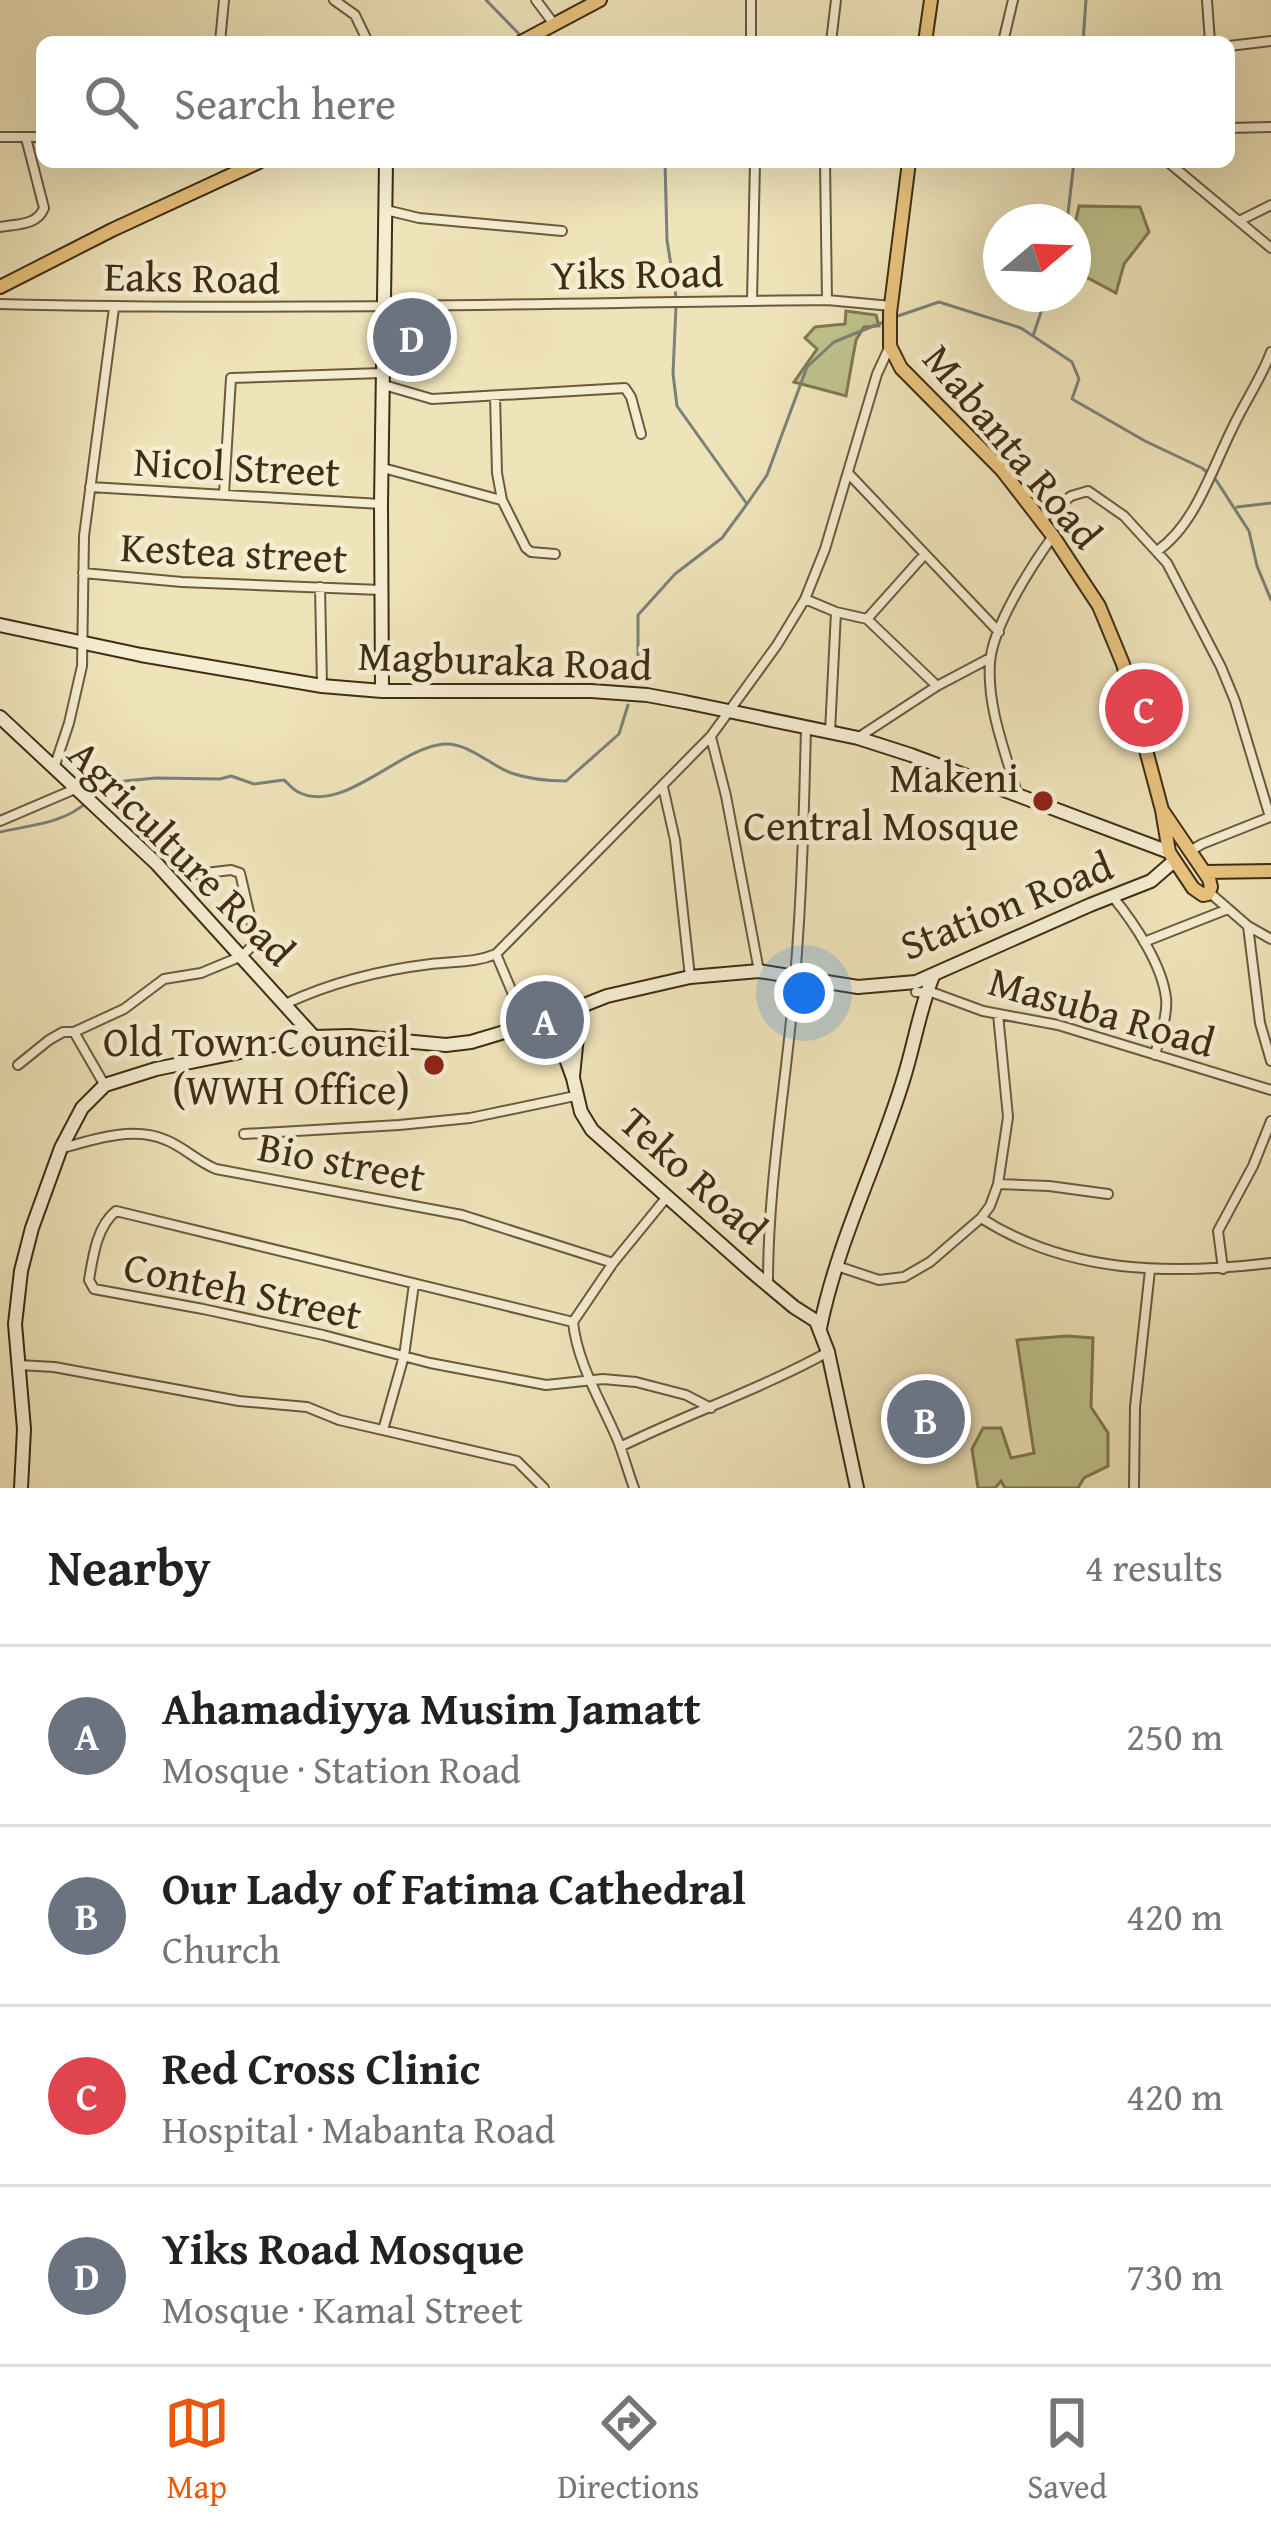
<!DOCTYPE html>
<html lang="en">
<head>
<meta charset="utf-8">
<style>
  :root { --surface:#fff; --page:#f2f2f2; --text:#222; --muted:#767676; --line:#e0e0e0; --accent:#ea580c }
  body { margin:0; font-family:"Gentium Book Plus",serif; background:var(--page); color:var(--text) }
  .compass { position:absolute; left:983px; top:204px; width:108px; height:108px; border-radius:50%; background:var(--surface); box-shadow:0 12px 48px #0002; rotate:71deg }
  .you { position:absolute; left:804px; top:993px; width:42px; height:42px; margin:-30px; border:9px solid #fff; border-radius:50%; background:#1a73e8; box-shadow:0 0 0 18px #1a73e833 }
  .badge { display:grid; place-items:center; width:78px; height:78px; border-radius:50%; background:var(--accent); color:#fff; font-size:39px; font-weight:700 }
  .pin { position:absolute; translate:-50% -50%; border:6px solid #fff; box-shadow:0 3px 12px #0006 }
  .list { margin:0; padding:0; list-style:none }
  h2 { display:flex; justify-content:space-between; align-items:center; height:156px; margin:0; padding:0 48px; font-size:51px }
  h2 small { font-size:39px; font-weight:400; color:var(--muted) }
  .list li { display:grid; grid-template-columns:78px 1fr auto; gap:36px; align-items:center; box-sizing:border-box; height:180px; padding:0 48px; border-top:3px solid var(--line) }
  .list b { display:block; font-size:45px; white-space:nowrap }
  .list p { margin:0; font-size:39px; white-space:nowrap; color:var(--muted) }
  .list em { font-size:39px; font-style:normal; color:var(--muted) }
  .icon { flex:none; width:66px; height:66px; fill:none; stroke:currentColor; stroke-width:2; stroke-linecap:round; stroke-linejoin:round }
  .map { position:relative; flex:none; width:1271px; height:1488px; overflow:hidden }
  .search { position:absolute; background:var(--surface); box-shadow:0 12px 48px #0002; left:36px; right:36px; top:36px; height:132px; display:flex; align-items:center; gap:30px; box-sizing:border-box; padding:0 42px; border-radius:18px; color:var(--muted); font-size:45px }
  .sheet { height:876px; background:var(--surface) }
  nav { display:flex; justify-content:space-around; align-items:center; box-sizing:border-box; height:168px; border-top:3px solid var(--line); background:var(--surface); font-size:33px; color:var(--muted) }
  nav a { display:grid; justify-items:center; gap:6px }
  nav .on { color:var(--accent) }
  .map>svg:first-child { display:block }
  .green { fill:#bfc28c; stroke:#807850; stroke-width:3 }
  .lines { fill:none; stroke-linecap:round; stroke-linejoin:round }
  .stream { stroke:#7a8278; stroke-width:3 }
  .street-casing { stroke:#6c5a3d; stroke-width:12 }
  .secondary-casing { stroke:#402d13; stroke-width:16 }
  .primary-casing { stroke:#402d13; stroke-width:16 }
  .street { stroke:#f5edd2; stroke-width:8 }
  .secondary { stroke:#f5edd2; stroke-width:12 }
  .primary { stroke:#e8c27d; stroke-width:12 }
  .poi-dot { fill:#8f2418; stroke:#f5edd2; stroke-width:4.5 }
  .labels { text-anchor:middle; stroke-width:9; stroke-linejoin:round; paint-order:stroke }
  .street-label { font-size:42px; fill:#402d13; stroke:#f5edd2 }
  .poi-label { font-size:42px; fill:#402d13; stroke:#f5edd2; text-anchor:end }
</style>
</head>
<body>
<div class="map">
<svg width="1271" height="1488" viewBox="0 0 1271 1488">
  <rect width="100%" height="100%" fill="#efe3ba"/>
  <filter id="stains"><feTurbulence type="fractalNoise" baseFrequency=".00167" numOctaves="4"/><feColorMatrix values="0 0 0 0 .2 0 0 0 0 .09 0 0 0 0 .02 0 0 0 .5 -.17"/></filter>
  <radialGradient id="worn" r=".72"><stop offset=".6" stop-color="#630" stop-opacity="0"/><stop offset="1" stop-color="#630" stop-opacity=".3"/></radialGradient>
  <path class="green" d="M1079,206l61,1 9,25 -25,32 -8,29 -43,-23v-36z
    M846,311l30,4 3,11 -15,1 -8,13 -10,56 -52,-14 23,-33 -12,-11 10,-11 30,-3z
    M1067,1336l26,2 -2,69 17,26v33l-24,12 -6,10h-73l-4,-7 -6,7h-17l-6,-39 11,-21h18l10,30 23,-5 -17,-113z"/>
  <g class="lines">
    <path class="stream" d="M486,0l34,35
      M1083,42l3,-42
      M665,162l2,78 9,57
      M1067,222l7,-60
      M676,306l-3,68 4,32 70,98
      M895,317l44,-15 82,26 51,34 7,17 -7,20 73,42 57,27 14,12 33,51 8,35 14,34
      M1033,336l14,-42
      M1237,507l34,-4
      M635,682l3,-8v-59l37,-41 47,-36 25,-34 20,-29 40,-108 27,-25 52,-21
      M94,795l6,-5 25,-9 31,-3 64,1 11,-3 23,8 30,-4c5,4 8,9 14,12 45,23 100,-44 146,-48 23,-2 46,21 67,29 18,6 36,8 55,8l53,-47 9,-29
      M0,832c30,-7 63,-8 87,-30"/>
    <g class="street-casing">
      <path id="street" d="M334,0l21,15 13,27
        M536,0l18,24
        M751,0v42
        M1207,0l3,42
        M220,42l4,-42
        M831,42l5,-42
        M1003,42l10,-42
        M1229,46l42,-5
        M1229,128l42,-1
        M0,137h42
        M825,162l2,138
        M1168,162l103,86
        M386,210l33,8 143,13
        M1239,221l32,-16
        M0,227c16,-3 37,-1 44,-19l-18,-70
        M752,301l3,-139
        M0,304c276,7 551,-1 827,-4l64,6
        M384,385l48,14 193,-11 6,9 10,37
        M495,396l2,77 5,27 24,48 5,4 24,2
        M383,468l118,32
        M848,473l151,159
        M90,487l291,17
        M224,494l7,-116 151,-5
        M1041,520l30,-24 17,-5 36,25 43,47 54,104 14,34 35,116
        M1157,551c38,-26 55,-82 75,-122 12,-26 29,-50 39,-77
        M83,573l99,9 199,8
        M320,587l2,99
        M805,599l31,13 31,7 70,67
        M867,619l58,-65
        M830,732l6,-120
        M711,737l15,59 33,175
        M859,737l78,-51 53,-28
        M54,768l15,-45 13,-57 2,-130 30,-228
        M663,787l12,53 15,137
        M1017,793c-12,-42 -30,-86 -27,-130 2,-36 42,-98 63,-127
        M0,821l75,-32
        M1190,851l12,-7 68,-27
        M1210,893l38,33 23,13
        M1113,897c21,26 49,67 53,101 2,18 -7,40 -11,57
        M1248,926l12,97 11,38
        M1144,942l84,-33
        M496,954l30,71
        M916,992l18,1 49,18 75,14 213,65
        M285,1004c45,-21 96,-34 146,-40 23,-3 44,-1 65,-10l215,-218 66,-91 28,-46 20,-50 52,-175 12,-26
        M74,1032l30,52
        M18,1065l31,-25 14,-8h11l50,-23 40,-30 37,-6 41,-17 9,-9 4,-9 -15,-65 -9,-3 -42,5
        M244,1134l155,-9 71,-7 105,-22
        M63,1148c31,-9 71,-22 103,-8 18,7 32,22 50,29l246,46 151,48
        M998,1184l51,2 59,8
        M981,1218c87,56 190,57 290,45
        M837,1266l42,14 25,-3 26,-15 51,-44 9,-12 8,-22 10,-67 -10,-103
        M1223,1269l-5,-38 35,-65 18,-45
        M768,1282c0,-101 19,-203 27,-304 7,-84 9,-167 11,-251
        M573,1322l-457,-111c-19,15 -23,45 -27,69l5,9 109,20 120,26 107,28 116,22 57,-6 33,3 50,13 25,13
        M19,1365l35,2 185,34 68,6 32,13 178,41 27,27
        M383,1430l21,-74 10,-72
        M620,1447c69,-34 141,-58 208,-95
        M634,1488c-6,-16 -10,-32 -16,-47 -16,-38 -41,-78 -45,-119l40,-59 53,-65
        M1134,1488l1,-81 15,-137"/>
    </g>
    <g class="secondary-casing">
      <path id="secondary" d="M0,625l141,30 181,31 60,5h209l56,4 38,7 173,36 53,17 258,97
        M382,691l-1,-187 5,-342
        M0,717l157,147 157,173
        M551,1018l22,60 8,34 11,18 159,141 43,36 22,14 12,31 29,136
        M573,1076l7,-69
        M820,1328c18,-89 60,-169 85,-254 10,-33 15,-66 28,-98
        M21,1488l3,-59 -9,-105 6,-53 11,-43 29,-80 21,-40 23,-23 51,-16 158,-32 36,-1 96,9 25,-3 80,-24 56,-22 83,-19 69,-6 99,16 58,-5 174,-77 61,-24 23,-20"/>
    </g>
    <g class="primary-casing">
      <path id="primary" d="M521,42l79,-42
        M925,42l6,-42
        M909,162l-19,151v33l11,22 101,102 51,66 46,70 24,58 39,146 7,42 24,36 10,7 5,-1 3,-7 -2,-8 -47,-69
        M0,287l112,-57 147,-68
        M1205,872l66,-1"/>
    </g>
    <use href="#street" class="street"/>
    <use href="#secondary" class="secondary"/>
    <use href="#primary" class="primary"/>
  </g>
  <g class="poi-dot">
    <circle cx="1043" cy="801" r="12"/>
    <circle cx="434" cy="1065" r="12"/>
  </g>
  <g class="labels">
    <g class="street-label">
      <text transform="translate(637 273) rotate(-1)" y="15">Yiks Road</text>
      <text transform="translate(192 277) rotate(1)" y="15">Eaks Road</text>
      <text transform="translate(1013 446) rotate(50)" y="15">Mabanta Road</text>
      <text transform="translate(237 466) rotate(3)" y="15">Nicol Street</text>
      <text transform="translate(234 552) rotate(3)" y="15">Kestea street</text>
      <text transform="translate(505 660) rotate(2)" y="15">Magburaka Road</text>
      <text transform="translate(182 852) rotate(45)" y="15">Agriculture Road</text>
      <text transform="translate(1006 905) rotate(-22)" y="15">Station Road</text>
      <text transform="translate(1102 1011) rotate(16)" y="15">Masuba Road</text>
      <text transform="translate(342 1161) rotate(11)" y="15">Bio street</text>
      <text transform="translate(694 1175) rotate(42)" y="15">Teko Road</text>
      <text transform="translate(243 1290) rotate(12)" y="15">Conteh Street</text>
    </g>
    <g class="poi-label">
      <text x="1019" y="792">Makeni<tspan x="1019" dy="48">Central Mosque</tspan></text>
      <text x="410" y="1056">Old Town Council<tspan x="410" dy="48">(WWH Office)</tspan></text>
    </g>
  </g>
  <rect width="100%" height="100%" filter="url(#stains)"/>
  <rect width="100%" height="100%" fill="url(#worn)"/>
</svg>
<svg class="compass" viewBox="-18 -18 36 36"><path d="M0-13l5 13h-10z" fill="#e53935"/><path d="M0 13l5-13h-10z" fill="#767676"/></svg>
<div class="you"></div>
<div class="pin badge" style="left:545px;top:1020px;background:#6b7280">A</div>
<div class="pin badge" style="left:926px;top:1419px;background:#6b7280">B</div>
<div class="pin badge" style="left:1144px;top:708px;background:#e0444e">C</div>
<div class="pin badge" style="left:412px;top:337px;background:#6b7280">D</div>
<div class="search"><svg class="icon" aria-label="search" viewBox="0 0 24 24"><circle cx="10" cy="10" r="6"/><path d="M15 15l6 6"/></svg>Search here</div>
</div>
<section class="sheet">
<h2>Nearby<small>4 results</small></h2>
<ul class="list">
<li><span class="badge" style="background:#6b7280">A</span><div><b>Ahamadiyya Musim Jamatt</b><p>Mosque · Station Road</p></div><em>250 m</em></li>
<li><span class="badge" style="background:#6b7280">B</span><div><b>Our Lady of Fatima Cathedral</b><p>Church</p></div><em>420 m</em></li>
<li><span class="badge" style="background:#e0444e">C</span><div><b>Red Cross Clinic</b><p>Hospital · Mabanta Road</p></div><em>420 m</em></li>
<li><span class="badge" style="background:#6b7280">D</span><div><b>Yiks Road Mosque</b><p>Mosque · Kamal Street</p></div><em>730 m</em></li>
</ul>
</section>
<nav>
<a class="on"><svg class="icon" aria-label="map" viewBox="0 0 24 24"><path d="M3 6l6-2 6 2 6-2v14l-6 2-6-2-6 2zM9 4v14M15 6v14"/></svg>Map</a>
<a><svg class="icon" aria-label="directions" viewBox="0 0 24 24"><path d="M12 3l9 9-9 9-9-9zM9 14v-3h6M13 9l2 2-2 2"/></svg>Directions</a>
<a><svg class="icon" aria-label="saved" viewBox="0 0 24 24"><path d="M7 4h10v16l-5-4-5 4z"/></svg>Saved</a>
</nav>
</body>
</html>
